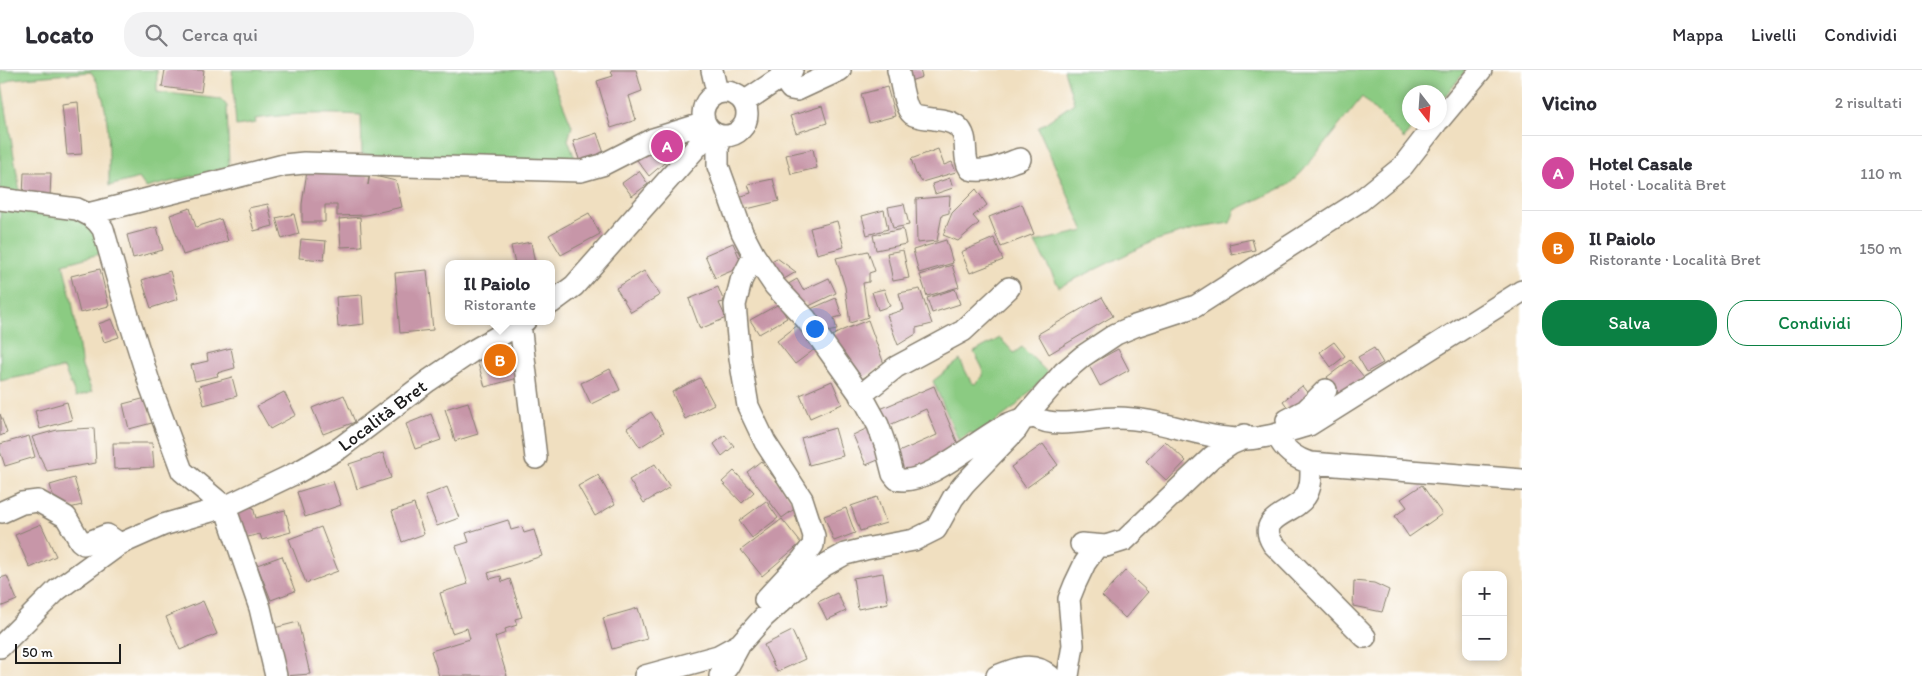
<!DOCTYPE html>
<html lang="it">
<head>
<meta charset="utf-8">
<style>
  :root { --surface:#fff; --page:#f2f2f3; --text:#2b2b33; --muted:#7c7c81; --line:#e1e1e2; --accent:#0b8043 }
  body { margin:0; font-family:Itim,sans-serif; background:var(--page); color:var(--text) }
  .controls { position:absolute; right:15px; bottom:15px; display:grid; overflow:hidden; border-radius:10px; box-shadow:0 2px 8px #0003 }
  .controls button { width:45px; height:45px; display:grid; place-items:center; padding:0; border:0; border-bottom:1px solid var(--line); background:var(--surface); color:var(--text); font:25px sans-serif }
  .compass { position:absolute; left:1402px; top:15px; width:45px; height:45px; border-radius:50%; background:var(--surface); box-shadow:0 2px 8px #0003; rotate:163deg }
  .scale { position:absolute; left:15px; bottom:12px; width:106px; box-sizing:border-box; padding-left:5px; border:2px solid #1c1c1c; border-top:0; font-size:14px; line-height:18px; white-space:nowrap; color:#1c1c1c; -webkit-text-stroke:4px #fff; paint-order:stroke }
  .you { position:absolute; left:814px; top:258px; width:18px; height:18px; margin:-12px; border:4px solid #fff; border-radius:50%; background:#1a73e8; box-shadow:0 0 0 8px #1a73e833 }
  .badge { display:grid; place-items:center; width:32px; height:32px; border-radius:50%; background:var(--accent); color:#fff; font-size:16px; font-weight:700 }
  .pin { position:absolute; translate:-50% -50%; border:2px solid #fff; box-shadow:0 1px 5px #0006 }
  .popup { position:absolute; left:445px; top:190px; width:110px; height:65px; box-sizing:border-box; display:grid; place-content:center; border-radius:10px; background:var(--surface); filter:drop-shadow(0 1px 4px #0005); font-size:16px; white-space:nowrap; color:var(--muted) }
  .popup b { font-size:19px; color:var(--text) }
  .popup::after { content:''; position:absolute; left:50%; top:100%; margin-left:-10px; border:10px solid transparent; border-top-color:var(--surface) }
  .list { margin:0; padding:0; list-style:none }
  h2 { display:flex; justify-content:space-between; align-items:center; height:65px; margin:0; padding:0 20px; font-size:21px }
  h2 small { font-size:16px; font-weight:400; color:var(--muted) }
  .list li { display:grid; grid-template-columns:32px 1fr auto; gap:15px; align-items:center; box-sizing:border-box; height:75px; padding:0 20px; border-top:1px solid var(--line) }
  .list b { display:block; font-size:19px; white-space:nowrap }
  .list p { margin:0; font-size:16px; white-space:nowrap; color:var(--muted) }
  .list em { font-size:16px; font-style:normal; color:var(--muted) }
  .actions { display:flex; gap:10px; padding:15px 20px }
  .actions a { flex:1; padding:11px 0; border:1px solid var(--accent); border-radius:20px; text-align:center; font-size:18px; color:var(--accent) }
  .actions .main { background:var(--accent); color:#fff }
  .icon { flex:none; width:28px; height:28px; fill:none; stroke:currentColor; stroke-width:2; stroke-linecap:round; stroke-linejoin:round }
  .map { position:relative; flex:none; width:1522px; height:606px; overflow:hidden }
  header { display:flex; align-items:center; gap:30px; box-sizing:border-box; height:70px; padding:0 25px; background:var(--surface); border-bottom:1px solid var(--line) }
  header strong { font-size:24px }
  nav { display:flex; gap:28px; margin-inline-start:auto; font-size:18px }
  .search { width:350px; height:45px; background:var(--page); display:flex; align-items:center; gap:12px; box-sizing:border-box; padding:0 18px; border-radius:20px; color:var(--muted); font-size:19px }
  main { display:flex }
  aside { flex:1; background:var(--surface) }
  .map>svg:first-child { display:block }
  .green { fill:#8bcb82; stroke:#54744f }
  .building { fill:#c796a8 }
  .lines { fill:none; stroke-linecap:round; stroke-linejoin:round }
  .minor-casing { stroke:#867e6e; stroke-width:24 }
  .minor { stroke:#fff; stroke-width:21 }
  .labels { text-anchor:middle; stroke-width:5; stroke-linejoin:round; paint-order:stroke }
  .street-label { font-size:19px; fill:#1c1c1c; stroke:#fff }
</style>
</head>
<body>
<header>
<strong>Locato</strong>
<div class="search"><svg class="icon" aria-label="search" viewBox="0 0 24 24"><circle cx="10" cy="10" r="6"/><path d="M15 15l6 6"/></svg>Cerca qui</div>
<nav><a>Mappa</a><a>Livelli</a><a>Condividi</a></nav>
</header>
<main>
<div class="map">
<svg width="1522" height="606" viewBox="0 0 1522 606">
  <rect width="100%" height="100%" fill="#fff"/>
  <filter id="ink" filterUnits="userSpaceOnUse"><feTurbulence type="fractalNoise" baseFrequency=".02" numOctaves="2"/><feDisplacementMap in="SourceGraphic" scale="10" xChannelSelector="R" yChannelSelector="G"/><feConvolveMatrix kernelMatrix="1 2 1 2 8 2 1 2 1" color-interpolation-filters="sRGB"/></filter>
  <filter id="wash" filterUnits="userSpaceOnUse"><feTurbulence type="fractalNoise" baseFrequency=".0096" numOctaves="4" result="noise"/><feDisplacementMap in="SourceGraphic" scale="20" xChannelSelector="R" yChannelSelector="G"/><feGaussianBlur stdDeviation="1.12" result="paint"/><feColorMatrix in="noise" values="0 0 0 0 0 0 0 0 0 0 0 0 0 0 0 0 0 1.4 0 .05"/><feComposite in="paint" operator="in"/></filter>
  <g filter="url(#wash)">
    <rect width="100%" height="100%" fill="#f0dfc0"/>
    <path class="green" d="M0,0h157v22l64,7 6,7 2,61 -83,21 -7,-10 -30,8c0,-32 2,-88 -18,-114l-79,7 -10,6 18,107 -20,-3z
      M232,0h317l23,56 -4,14 8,21 -214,-7 -1,-39c-39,-2 -67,-2 -106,4l1,4 -20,3z
      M1064,0h402l-26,33v-11h-30v30l6,1 -12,16 -42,-42 -60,75 -14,13 -53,25 -5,13 -33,5 -43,13 -95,46 -24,-45 49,-11 -46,-103 36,-25z
      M0,137l71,9 21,12 11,25 -40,11 9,37 10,66 10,25 -16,5 -12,-29 -64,13z
      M1000,268l14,15 8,-6 26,26 -34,35 -39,29 -4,-5 -12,9 -26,-60 27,-21 11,22 4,2 8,-8 -1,-9 -8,-15z"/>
    <g id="blocks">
      <path class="building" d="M165,0h39l-3,22 -39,-5z
        M611,0h25l6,21 -13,5 7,24 -25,8 -14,-47 16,-5z
        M900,0h20l2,7 -18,6z
        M887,17l8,29 -26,7 -8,-29z
        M78,32l4,52 -15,1 -5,-51z
        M822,36l5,17 -31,10 -6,-17z
        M597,63l8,23 -24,9 -8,-24z
        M668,71l5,9 -10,14 -14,12 -12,-16 15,-11z
        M813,79l4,19 -26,6 -5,-19z
        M938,79l6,16 8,-3 4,10 -34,10 -6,-8 -5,-15z
        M307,101l62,4 -1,10 2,-10 26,6 6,26 -36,8 -29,1v-11h-12v17h-23v-18z
        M639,101l9,13 -16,12 -10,-13z
        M24,103h27l-1,24h-27z
        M950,108l3,10 -18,6 -3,-10z
        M773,109l6,22 -36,9 -4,-13 12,-4 -3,-9z
        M976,119l11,16 -14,11 6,7 -21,18 -15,-6 9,-22z
        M950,126l-1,17 -7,2 -5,26 -20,2 -1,-44z
        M268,134l5,22 -19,5 -6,-23z
        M904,134l5,21 -16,3 -5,-21z
        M1022,134l12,30 -33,13 -12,-30z
        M190,138l6,19 25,-8 7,22 -45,14 -13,-40z
        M884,140l4,19 -21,6 -5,-19z
        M589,143l11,21 -39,21 -12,-20z
        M294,144l5,20 -17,5 -6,-21z
        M360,147l2,29 -21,1 -2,-28z
        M837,151l7,26 -27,7 -7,-26z
        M157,157l6,23 -30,8 -6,-23z
        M903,159l3,15 -30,6 -3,-15z
        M994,168l9,22 -33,13 -9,-21z
        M301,169l25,2 -2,19 -25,-2z
        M1252,169l3,11 -23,5 -3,-11z
        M946,170l7,23 -34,10 -6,-23z
        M531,172l4,22h-20l-4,-18z
        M733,173l10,23 -28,12 -10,-23z
        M903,180l6,28 -16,3 -6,-28z
        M868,181l7,20 -6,2v9l-6,1 5,34 -18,6 -5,-36 -9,-29z
        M777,188l19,14 -17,10 -13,-18z
        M952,195l7,22 -32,9 -7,-21z
        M100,199l9,37 -29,7 -9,-37z
        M427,200l6,60 -33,3 -5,-60z
        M170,201l8,28 -27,9 -9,-28z
        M644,201l16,24 -29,17 -15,-24z
        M829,208l7,15 -29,14 -2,-5 -9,4 -11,-20 12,-7 6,11z
        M718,217l6,15 -5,1 7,15 -26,11 -11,-30z
        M884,219l6,17 -12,4 -6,-18z
        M920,219l12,35 -16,4v6l-18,11 -11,-30 16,-5 -4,-17z
        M955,219l5,15 -28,9 -5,-15z
        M362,225l2,29 -26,3 -2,-30z
        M1102,227l11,19 -64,38 -11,-20z
        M836,228l6,18 -8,2 3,12 -16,3 -15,-22z
        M779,234l8,14 -28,16 -9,-14z
        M112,249l7,18 -15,5 -6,-18z
        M868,250l16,44 -25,17 -31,-43 15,-8z
        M798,255l17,24 -20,15 -18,-23z
        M1334,272l11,14 -14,11 -11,-15z
        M231,278l4,20 -18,5 1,3 -23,5 -4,-16 17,-4 -1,-7z
        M1374,278l9,15 -16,9 -9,-15z
        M1118,279l11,21 -29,16 -11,-21z
        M510,281l8,27 -33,9 -8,-27z
        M1350,290l14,17 -24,18 -13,-18z
        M610,299l10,21 -29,14 -10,-21z
        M232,307l5,19 -33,9 -5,-19z
        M700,308l14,26 -29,15 -13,-27z
        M832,311l10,23 -32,14 -10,-23z
        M934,316l26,63 -58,25 -8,-20 43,-19 -11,-26 -41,18 -7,-17z
        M1302,316l11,14 -20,15 -10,-14z
        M284,322l12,23 -26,14 -13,-23z
        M344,325l11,27 -32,12 -11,-26z
        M146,328l6,25 -23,6 -6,-25z
        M67,332l5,18 -32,9 -5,-18z
        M468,332l10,32 -23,7 -10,-32z
        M651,342l13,20 -24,15 -13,-19z
        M0,344l7,19 -7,3z
        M431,344l10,26 -26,9 -9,-25z
        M870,357l13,31 -17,7 -13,-30z
        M94,358l2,35 -49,8 -8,-16 -7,-18 25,-7z
        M835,358l8,28 -34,9 -8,-27z
        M725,365l9,11 -12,10 -8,-12z
        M29,366l6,21 -30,9 -5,-15v-7z
        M1165,371l21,20 -19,20 -21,-20z
        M113,373h39l2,24 -40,2z
        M1043,374l15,21 -32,23 -15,-21z
        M383,383l8,25 -34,11 -8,-25z
        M761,391l36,46 -15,11 -35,-46z
        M655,394l15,23 -26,16 -15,-23z
        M734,401l20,21 -12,11 -20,-21z
        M598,405l17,29 -20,12 -17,-30z
        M74,408l8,27 -25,6 -7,-26z
        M333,411l8,24 -36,12 -8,-25z
        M1422,415l20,29 -33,23 -14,-21 12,-9 -6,-8z
        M447,417l12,31 -22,8 -12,-30z
        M877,427l9,26 -26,8 -9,-25z
        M766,431l12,17 -26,20 -13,-17z
        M414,434l10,30 -22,8 -10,-31z
        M253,437l3,11 29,-8 6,22 -29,8 -2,-6 -16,4 -8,-27z
        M846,438l9,25 -21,8 -10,-25z
        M782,449l19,24 -39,33 -21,-26z
        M508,450l3,10 11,-3 2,6 10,-3 8,26 -54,17 2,6 11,-3 1,6 8,-3 12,38 -7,2 2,6 -12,4 1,4 -11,4 12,39h-68l-8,-25 39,-12 -3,-11 -15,5 -12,-40 28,-9 -12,-38 13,-4 -3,-9z
        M41,454l15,32 -26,12 -15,-33z
        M321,457l17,44 -32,12 -17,-44z
        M282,486l13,35 -24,9 -14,-35z
        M1125,501l23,21 -23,26 -23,-22z
        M883,503l5,30 -30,6 -5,-31z
        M7,506l10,24 -17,7v-29z
        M1354,511l20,2 15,7 -7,22 -29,-6z
        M837,523l9,18 -19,9 -9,-18z
        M203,531l14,33 -37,16 -14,-33z
        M638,538l9,31 -35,10 -9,-31z
        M298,552l12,52 -25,2 -11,-48z
        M792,561l13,28 -28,13 -13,-27z"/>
    </g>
  </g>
  <g filter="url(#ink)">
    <use href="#blocks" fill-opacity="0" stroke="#867e6e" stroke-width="1"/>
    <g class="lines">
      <g class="minor-casing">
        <path id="minor" d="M712,0l5,22
          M898,0c3,10 6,38 14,44 5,4 16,4 22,5 8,1 17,2 23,7 14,12 4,30 13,43 15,5 35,-5 50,-10
          M782,7l9,12 6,1 43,-20
          M703 44a22 22 0 1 1 44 0a22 22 0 1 1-44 0Z
          M744,32l48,-32
          M1440,49l41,-49
          M723,66l-5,11v19l24,66 12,23 21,31 31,33 60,84 12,22 8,22 7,27 4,5c28,9 84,-43 111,-55 9,-4 18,-6 27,-7 20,13 58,1 82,1 45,0 85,22 129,21 22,-1 42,-8 63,-14l213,-134
          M0,129l77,10c11,5 19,9 26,20l23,80 24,76 32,86 43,36 35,101 16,68
          M88,144l196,-49 20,-2 277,8 21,-6 51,-26 52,-16
          M754,185l-13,26 -6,24 5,53 8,48 17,36 37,57 12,37 -1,9 -11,15 -37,40
          M551,233l23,-17 137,-155
          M520,254l16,134
          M860,326l36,-29 67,-36 46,-43
          M1287,350l19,-10 20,-20
          M1277,365c7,15 18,24 34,28l211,17
          M1311,393c0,12 1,24 -6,34 -11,17 -50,19 -32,47l92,93
          M2,442l20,-9 16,-2 28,16 14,24 4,3 23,-9 13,9
          M1081,474l25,2 19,-6 87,-83 19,-13 12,-5 1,-4
          M0,577l57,-57 63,-46 43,-19 62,-18 73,-35 42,-24 88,-67 43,-29 54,-31
          M645,606l73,-20 22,-12
          M720,606l8,-10 12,-22 24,-27 40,-36 21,-16 20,-11 20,-5 49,-9 22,-11 17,-31 11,-14 52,-54 7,-11 41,-47 19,-16 33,-22 19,-8 61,-20 164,-105 42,-34 35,-45
          M997,606c19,-8 36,-15 53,0
          M1068,606l5,-31 -4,-46 6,-15 10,-21 12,-17"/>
      </g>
      <use href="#minor" class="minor"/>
    </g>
  </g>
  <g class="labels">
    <g class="street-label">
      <text transform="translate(382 345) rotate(-37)" y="7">Località Bret</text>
    </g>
  </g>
</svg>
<div class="controls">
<button>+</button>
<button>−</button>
</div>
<svg class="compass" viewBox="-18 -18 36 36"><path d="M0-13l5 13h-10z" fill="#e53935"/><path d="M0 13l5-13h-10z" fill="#7c7c81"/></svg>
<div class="scale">50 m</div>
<div class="you"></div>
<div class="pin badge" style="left:667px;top:76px;background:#d1479c">A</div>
<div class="pin badge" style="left:500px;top:290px;background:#e8710a">B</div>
<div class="popup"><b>Il Paiolo</b>Ristorante</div>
</div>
<aside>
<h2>Vicino<small>2 risultati</small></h2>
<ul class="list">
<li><span class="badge" style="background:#d1479c">A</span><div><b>Hotel Casale</b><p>Hotel · Località Bret</p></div><em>110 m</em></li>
<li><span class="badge" style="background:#e8710a">B</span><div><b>Il Paiolo</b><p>Ristorante · Località Bret</p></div><em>150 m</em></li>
</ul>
<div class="actions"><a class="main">Salva</a><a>Condividi</a></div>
</aside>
</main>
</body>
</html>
